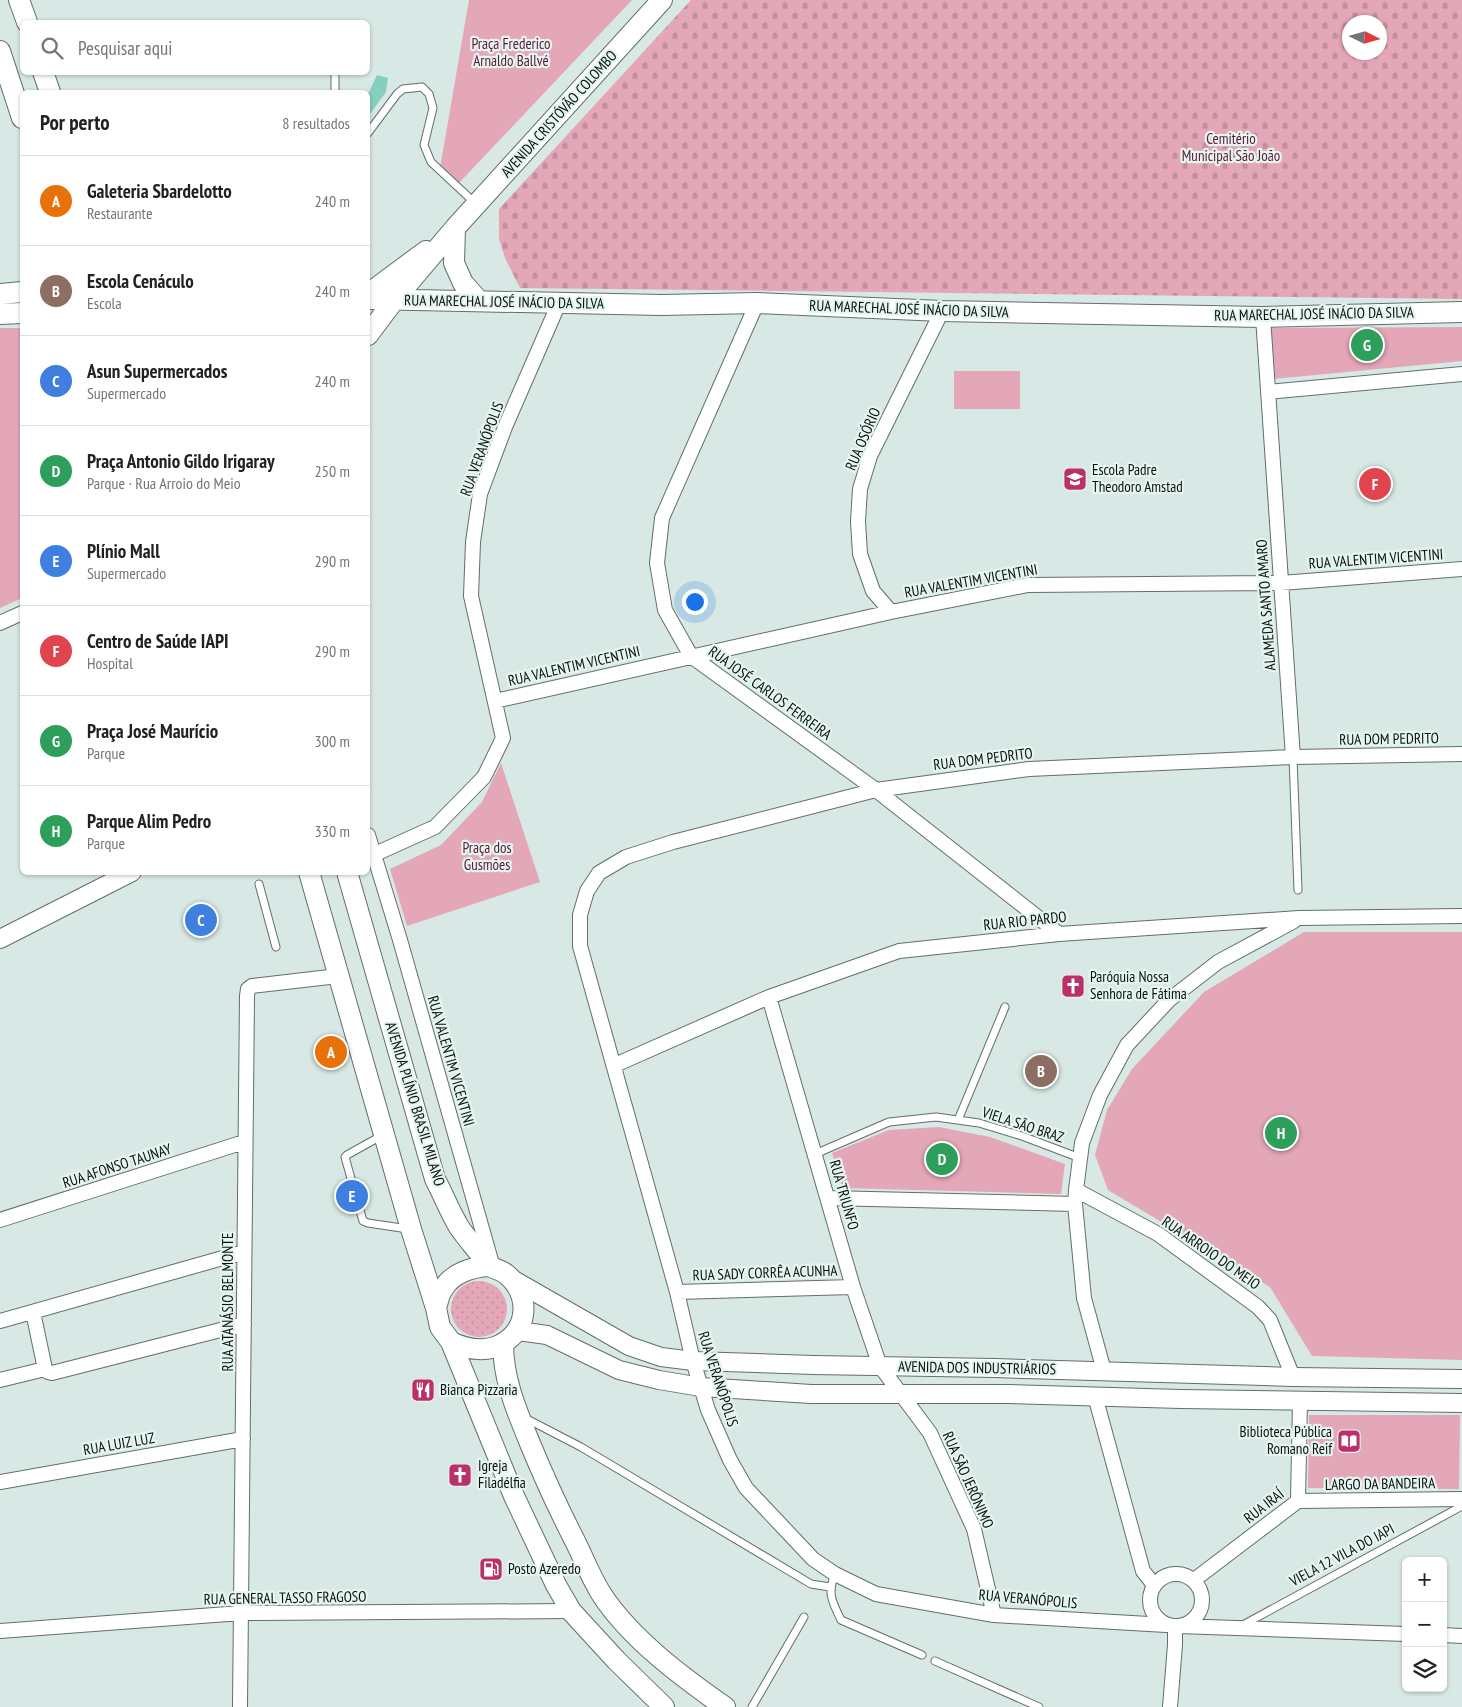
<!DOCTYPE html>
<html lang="pt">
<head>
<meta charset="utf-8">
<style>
  :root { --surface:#fff; --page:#f6f6f6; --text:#202124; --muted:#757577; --line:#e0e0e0; --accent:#bb3068 }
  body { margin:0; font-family:"PT Sans Narrow",sans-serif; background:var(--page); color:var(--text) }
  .controls { position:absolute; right:15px; bottom:15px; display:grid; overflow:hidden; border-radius:8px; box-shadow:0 1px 4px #0004 }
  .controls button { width:45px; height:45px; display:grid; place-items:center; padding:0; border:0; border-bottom:1px solid var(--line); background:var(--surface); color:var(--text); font:25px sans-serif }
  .compass { position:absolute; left:1342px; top:15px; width:45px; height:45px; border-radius:50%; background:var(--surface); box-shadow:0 1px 4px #0004; rotate:95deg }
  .you { position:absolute; left:694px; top:601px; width:18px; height:18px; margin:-12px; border:4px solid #fff; border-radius:50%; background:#1a73e8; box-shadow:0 0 0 8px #1a73e833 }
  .badge { display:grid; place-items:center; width:32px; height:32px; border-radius:50%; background:var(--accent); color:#fff; font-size:16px; font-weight:700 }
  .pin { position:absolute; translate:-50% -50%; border:2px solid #fff; box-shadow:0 1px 5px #0006 }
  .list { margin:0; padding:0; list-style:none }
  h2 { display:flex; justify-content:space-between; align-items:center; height:65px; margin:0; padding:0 20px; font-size:21px }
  h2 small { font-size:16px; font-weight:400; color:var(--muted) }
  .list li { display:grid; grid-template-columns:32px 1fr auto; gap:15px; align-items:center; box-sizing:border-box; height:90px; padding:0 20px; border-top:1px solid var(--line) }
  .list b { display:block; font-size:19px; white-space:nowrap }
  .list p { margin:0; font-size:16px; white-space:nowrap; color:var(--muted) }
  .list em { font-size:16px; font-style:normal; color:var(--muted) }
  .icon { flex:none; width:28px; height:28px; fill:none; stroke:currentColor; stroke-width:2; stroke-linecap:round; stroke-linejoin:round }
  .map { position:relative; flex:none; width:1462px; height:1707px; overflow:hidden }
  .search { position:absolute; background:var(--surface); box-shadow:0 1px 4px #0004; left:20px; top:20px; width:350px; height:55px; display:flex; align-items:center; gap:12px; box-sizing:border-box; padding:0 18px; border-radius:8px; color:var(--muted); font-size:19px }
  .panel { position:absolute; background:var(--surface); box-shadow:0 1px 4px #0004; left:20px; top:90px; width:350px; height:785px; border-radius:8px }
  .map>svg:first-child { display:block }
  .grass { fill:url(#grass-dots) }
  .cemetery { fill:url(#cemetery-stones); fill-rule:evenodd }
  .park { fill:#e4a7b8 }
  .water { fill:#85cfc1 }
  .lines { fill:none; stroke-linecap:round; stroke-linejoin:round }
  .service-casing { stroke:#616f6c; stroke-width:9 }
  .minor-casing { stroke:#616f6c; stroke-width:16 }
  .tertiary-casing { stroke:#616f6c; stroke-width:20 }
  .secondary-casing { stroke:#616f6c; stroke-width:22 }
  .service { stroke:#fff; stroke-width:7 }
  .minor { stroke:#fff; stroke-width:14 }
  .tertiary { stroke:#fff; stroke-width:18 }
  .secondary { stroke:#fff; stroke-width:20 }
  .labels { text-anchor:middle; stroke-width:4.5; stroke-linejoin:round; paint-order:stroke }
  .park-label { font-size:15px; fill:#5f1733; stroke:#e5f5f1 }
  .street-label { font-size:15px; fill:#0b100f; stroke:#e5f5f1 }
  .poi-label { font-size:15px; fill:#0b100f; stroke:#e5f5f1; text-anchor:start }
</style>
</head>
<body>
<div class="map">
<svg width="1462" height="1707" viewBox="0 0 1462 1707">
  <defs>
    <pattern id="grass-dots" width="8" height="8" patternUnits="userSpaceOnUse" patternTransform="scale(1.25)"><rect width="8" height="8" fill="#e4a7b8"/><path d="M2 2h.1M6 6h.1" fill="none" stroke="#c28f9d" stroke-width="1.8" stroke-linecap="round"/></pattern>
    <pattern id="cemetery-stones" width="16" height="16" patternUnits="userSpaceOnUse" patternTransform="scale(1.25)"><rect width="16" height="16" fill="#e4a7b8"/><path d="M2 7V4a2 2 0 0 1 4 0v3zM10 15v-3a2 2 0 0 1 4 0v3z" fill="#c28f9d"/></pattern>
  </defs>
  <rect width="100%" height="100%" fill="#d8e8e4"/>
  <path class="grass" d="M451 1309a28 28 0 1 1 56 0a28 28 0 1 1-56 0Z"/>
  <path class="cemetery" d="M691,0h771v299l-942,-11 -15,-30 -6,-19v-30zM1350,22h30v30h-30z"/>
  <path class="park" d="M469,0h163l-174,184 -18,-16z
    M1462,327v34l-189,18 -3,-51z
    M0,328h22v270l-22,10z
    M954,371h66v38h-66z
    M501,763l39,119 -133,44 -17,-57 51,-24 41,-43z
    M1304,932h158v428l-150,-4 -42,-69 -162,-97 -13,-35 12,-45 25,-41 72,-77z
    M939,1127l51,10 75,27 -4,30 -218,-6 -11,-35 57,-23z
    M1309,1415h151l-1,74 -151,-1z"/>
  <path class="water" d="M377,75l11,3 -2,14 -16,22 -2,8v-28z"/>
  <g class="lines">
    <g class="service-casing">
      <path id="service" d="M335,92v-20
        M368,133l29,-39 6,-5 19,-2 7,7 4,14 -9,37 7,17 44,41
        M1293,757l5,133
        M259,884l17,63
        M958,1120l47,-113
        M381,1136l-34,19 -2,2 18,64 5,2 40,6
        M815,1154l74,-32 47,-5 43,6 43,13 58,22
        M525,1418l56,29 230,137 19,3
        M835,1574c-8,20 -3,27 6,46l81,35
        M1241,1626l221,-120
        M935,1661l104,46
        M752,1707l52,-90"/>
    </g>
    <g class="minor-casing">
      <path id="minor" d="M757,303l-95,215 -5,45 8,47 26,46 185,134 183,144
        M1263,317l30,440
        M1268,392l194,-18
        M891,612l-18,-21 -13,-37 -2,-33 2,-32 10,-33 72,-145
        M0,623l22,-10
        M495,701l396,-89 137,-27 253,-2 181,-14
        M368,835l32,105 92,324
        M373,855l62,-28 49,-50 19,-39 -32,-142 2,-54 7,-48 25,-67 54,-124
        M769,997l84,290 27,79 50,67 44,96 20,86
        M615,1065l154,-68 130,-46 160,-17 240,-16 163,-2
        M1076,1190l82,44 100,73 12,13 23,57
        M828,1198l247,6
        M0,1220l244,-78
        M677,1292l176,-5
        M33,1312l12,57 3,3 4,1 192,-49
        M0,1321l244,-69
        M1104,1371l-20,-73 -9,-94 1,-14 6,-47 18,-48 27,-50 42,-45 49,-38 76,-41
        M0,1380l45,-11
        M1095,1396l48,175 11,14
        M0,1482l243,-43
        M1298,1501l164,-2
        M1150 1600a26 26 0 1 1 52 0a26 26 0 1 1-52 0Z
        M1194,1580l104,-79 2,-100
        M1166,1625l-172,-10 -118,-21 -41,-20 -22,-15 -67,-71 -16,-28 -22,-50 -15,-49 -16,-69 -97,-346v-31l7,-24 12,-18 27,-16 47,-15 203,-52 153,-21 264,-12 169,-3
        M1178,1626l228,8
        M0,1631l241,-18 330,-2
        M1443,1635l19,1
        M240,1707l7,-711 1,-7 4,-3 86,-10
        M1170,1707l5,-62v-19"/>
    </g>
    <g class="tertiary-casing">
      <path id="tertiary" d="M0,939l132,-67
        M512,1279l117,67 32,11 32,4 120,4 182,3 298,9 169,2
        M518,1331l29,4 72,35 40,10 42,7 110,7h198l172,5 281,4"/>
    </g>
    <g class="secondary-casing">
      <path id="secondary" d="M19,0l8,22
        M0,51l22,67
        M43,72l7,20
        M455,228l-1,35 9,20 16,18
        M0,294l22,-2
        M368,294l58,-43
        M368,299l294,6 95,-2 185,8 321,6 199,-5
        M0,314l22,-1
        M368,335l27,-36 60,-71 207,-228
        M309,872l102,357 25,79 4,19 11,15 63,154 42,89 15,26 45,49 48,47
        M347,872l88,307c8,15 15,33 24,48 6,9 14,18 21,27 2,4 6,10 9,12 6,3 12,4 17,8 23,19 24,51 -1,68 -16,11 -37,8 -54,0
        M436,1308c2,-6 3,-14 7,-19 9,-16 29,-22 46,-23
        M503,1343c0,36 13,66 26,98 14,34 29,67 46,100 9,18 16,37 27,54 29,44 80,82 123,112"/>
    </g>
    <use href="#service" class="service"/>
    <use href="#minor" class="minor"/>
    <use href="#tertiary" class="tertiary"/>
    <use href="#secondary" class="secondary"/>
  </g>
  <defs>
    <g id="school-square" transform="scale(1.25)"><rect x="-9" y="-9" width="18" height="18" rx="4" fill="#bb3068" stroke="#e5f5f1"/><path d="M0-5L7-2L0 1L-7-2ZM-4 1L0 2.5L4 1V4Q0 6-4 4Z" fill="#fff"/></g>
    <g id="church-square" transform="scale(1.25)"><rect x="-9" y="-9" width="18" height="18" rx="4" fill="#bb3068" stroke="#e5f5f1"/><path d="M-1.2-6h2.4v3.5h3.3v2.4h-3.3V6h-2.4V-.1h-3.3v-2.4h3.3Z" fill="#fff"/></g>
    <g id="restaurant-square" transform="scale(1.25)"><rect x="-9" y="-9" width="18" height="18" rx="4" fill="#bb3068" stroke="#e5f5f1"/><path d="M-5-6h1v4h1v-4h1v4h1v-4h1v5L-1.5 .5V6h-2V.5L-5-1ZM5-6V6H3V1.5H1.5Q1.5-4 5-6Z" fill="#fff"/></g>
    <g id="library-square" transform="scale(1.25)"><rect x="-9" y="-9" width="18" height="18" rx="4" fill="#bb3068" stroke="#e5f5f1"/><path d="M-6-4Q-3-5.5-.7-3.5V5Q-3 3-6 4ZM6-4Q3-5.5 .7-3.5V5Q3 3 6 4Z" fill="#fff"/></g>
    <g id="fuel-square" transform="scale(1.25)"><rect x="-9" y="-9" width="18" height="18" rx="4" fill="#bb3068" stroke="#e5f5f1"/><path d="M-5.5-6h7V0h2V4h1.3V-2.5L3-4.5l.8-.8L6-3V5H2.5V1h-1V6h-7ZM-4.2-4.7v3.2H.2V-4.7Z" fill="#fff"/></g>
  </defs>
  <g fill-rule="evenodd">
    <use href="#school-square" x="1075" y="479"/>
    <use href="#church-square" x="1073" y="986"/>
    <use href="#restaurant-square" x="423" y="1390"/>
    <use href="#library-square" x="1349" y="1441"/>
    <use href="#church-square" x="460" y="1475"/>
    <use href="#fuel-square" x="491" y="1569"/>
  </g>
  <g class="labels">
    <g class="park-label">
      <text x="511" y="49">Praça Frederico<tspan x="511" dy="17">Arnaldo Ballvé</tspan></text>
      <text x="1231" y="144">Cemitério<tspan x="1231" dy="17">Municipal São João</tspan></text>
      <text x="487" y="853">Praça dos<tspan x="487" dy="17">Gusmões</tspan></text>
    </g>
    <g class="street-label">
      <text transform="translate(559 114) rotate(-48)" y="5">AVENIDA CRISTÓVÃO COLOMBO</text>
      <text transform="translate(504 302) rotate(1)" y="5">RUA MARECHAL JOSÉ INÁCIO DA SILVA</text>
      <text transform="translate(909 309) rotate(2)" y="5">RUA MARECHAL JOSÉ INÁCIO DA SILVA</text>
      <text transform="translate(1314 314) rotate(-1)" y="5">RUA MARECHAL JOSÉ INÁCIO DA SILVA</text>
      <text transform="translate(863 439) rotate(-67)" y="5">RUA OSÓRIO</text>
      <text transform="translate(482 449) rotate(-70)" y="5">RUA VERANÓPOLIS</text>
      <text transform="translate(1376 559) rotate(-4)" y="5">RUA VALENTIM VICENTINI</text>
      <text transform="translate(971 581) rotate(-10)" y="5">RUA VALENTIM VICENTINI</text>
      <text transform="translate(1266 605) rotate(-94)" y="5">ALAMEDA SANTO AMARO</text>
      <text transform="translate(574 666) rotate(-13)" y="5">RUA VALENTIM VICENTINI</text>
      <text transform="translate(770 693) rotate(36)" y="5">RUA JOSÉ CARLOS FERREIRA</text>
      <text transform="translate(1389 739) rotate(-1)" y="5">RUA DOM PEDRITO</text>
      <text transform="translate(983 759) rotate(-7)" y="5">RUA DOM PEDRITO</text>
      <text transform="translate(1025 921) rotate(-6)" y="5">RUA RIO PARDO</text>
      <text transform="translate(451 1061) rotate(74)" y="5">RUA VALENTIM VICENTINI</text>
      <text transform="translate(415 1104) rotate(73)" y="5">AVENIDA PLÍNIO BRASIL MILANO</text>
      <text transform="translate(1023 1125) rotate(18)" y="5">VIELA SÃO BRAZ</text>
      <text transform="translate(117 1166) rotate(-18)" y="5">RUA AFONSO TAUNAY</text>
      <text transform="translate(844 1195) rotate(74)" y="5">RUA TRIUNFO</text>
      <text transform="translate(1211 1253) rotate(35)" y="5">RUA ARROIO DO MEIO</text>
      <text transform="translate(765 1273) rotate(-2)" y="5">RUA SADY CORRÊA ACUNHA</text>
      <text transform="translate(228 1302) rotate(-90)" y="5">RUA ATANÁSIO BELMONTE</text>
      <text transform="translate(977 1368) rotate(1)" y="5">AVENIDA DOS INDUSTRIÁRIOS</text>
      <text transform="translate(718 1379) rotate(72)" y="5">RUA VERANÓPOLIS</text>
      <text transform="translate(119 1444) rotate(-10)" y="5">RUA LUIZ LUZ</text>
      <text transform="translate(968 1480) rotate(66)" y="5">RUA SÃO JERÔNIMO</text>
      <text transform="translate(1380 1484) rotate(-1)" y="5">LARGO DA BANDEIRA</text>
      <text transform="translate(1264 1506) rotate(-38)" y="5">RUA IRAÍ</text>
      <text transform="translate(1342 1555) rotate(-28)" y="5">VIELA 12 VILA DO IAPI</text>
      <text transform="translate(285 1598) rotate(-1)" y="5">RUA GENERAL TASSO FRAGOSO</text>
      <text transform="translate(1028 1599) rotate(5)" y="5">RUA VERANÓPOLIS</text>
    </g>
    <g class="poi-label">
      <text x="1092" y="475">Escola Padre<tspan x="1092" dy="17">Theodoro Amstad</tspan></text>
      <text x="1090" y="982">Paróquia Nossa<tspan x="1090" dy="17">Senhora de Fátima</tspan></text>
      <text x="440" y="1395">Bianca Pizzaria</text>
      <text x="1332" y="1437" text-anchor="end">Biblioteca Pública<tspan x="1332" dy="17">Romano Reif</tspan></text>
      <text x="478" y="1471">Igreja<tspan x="478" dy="17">Filadélfia</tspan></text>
      <text x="508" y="1574">Posto Azeredo</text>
    </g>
  </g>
</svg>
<div class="controls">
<button>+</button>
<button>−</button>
<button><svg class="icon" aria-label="layers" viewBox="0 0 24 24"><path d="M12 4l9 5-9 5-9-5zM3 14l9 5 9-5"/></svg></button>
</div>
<svg class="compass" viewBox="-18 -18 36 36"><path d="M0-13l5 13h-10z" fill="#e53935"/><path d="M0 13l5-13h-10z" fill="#757577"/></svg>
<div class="you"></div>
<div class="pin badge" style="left:331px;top:1052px;background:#e8710a">A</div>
<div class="pin badge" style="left:1041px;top:1071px;background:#8d6e63">B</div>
<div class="pin badge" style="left:201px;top:920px;background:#3f7fe0">C</div>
<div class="pin badge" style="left:942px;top:1159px;background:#2e9e5b">D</div>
<div class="pin badge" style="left:352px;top:1196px;background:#3f7fe0">E</div>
<div class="pin badge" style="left:1375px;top:484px;background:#e0444e">F</div>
<div class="pin badge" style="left:1367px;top:345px;background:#2e9e5b">G</div>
<div class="pin badge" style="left:1281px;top:1133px;background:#2e9e5b">H</div>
<div class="search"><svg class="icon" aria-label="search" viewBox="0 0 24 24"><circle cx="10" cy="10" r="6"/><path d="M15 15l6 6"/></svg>Pesquisar aqui</div>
<section class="panel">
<h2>Por perto<small>8 resultados</small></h2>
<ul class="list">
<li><span class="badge" style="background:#e8710a">A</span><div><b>Galeteria Sbardelotto</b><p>Restaurante</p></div><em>240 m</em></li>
<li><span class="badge" style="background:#8d6e63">B</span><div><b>Escola Cenáculo</b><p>Escola</p></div><em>240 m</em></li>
<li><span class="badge" style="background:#3f7fe0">C</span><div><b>Asun Supermercados</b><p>Supermercado</p></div><em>240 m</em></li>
<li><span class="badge" style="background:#2e9e5b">D</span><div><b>Praça Antonio Gildo Irigaray</b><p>Parque · Rua Arroio do Meio</p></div><em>250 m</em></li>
<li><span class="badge" style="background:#3f7fe0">E</span><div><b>Plínio Mall</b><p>Supermercado</p></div><em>290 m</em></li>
<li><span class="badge" style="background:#e0444e">F</span><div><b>Centro de Saúde IAPI</b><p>Hospital</p></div><em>290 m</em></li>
<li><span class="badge" style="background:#2e9e5b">G</span><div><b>Praça José Maurício</b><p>Parque</p></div><em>300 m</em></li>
<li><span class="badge" style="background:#2e9e5b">H</span><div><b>Parque Alim Pedro</b><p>Parque</p></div><em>330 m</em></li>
</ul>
</section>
</div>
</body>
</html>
